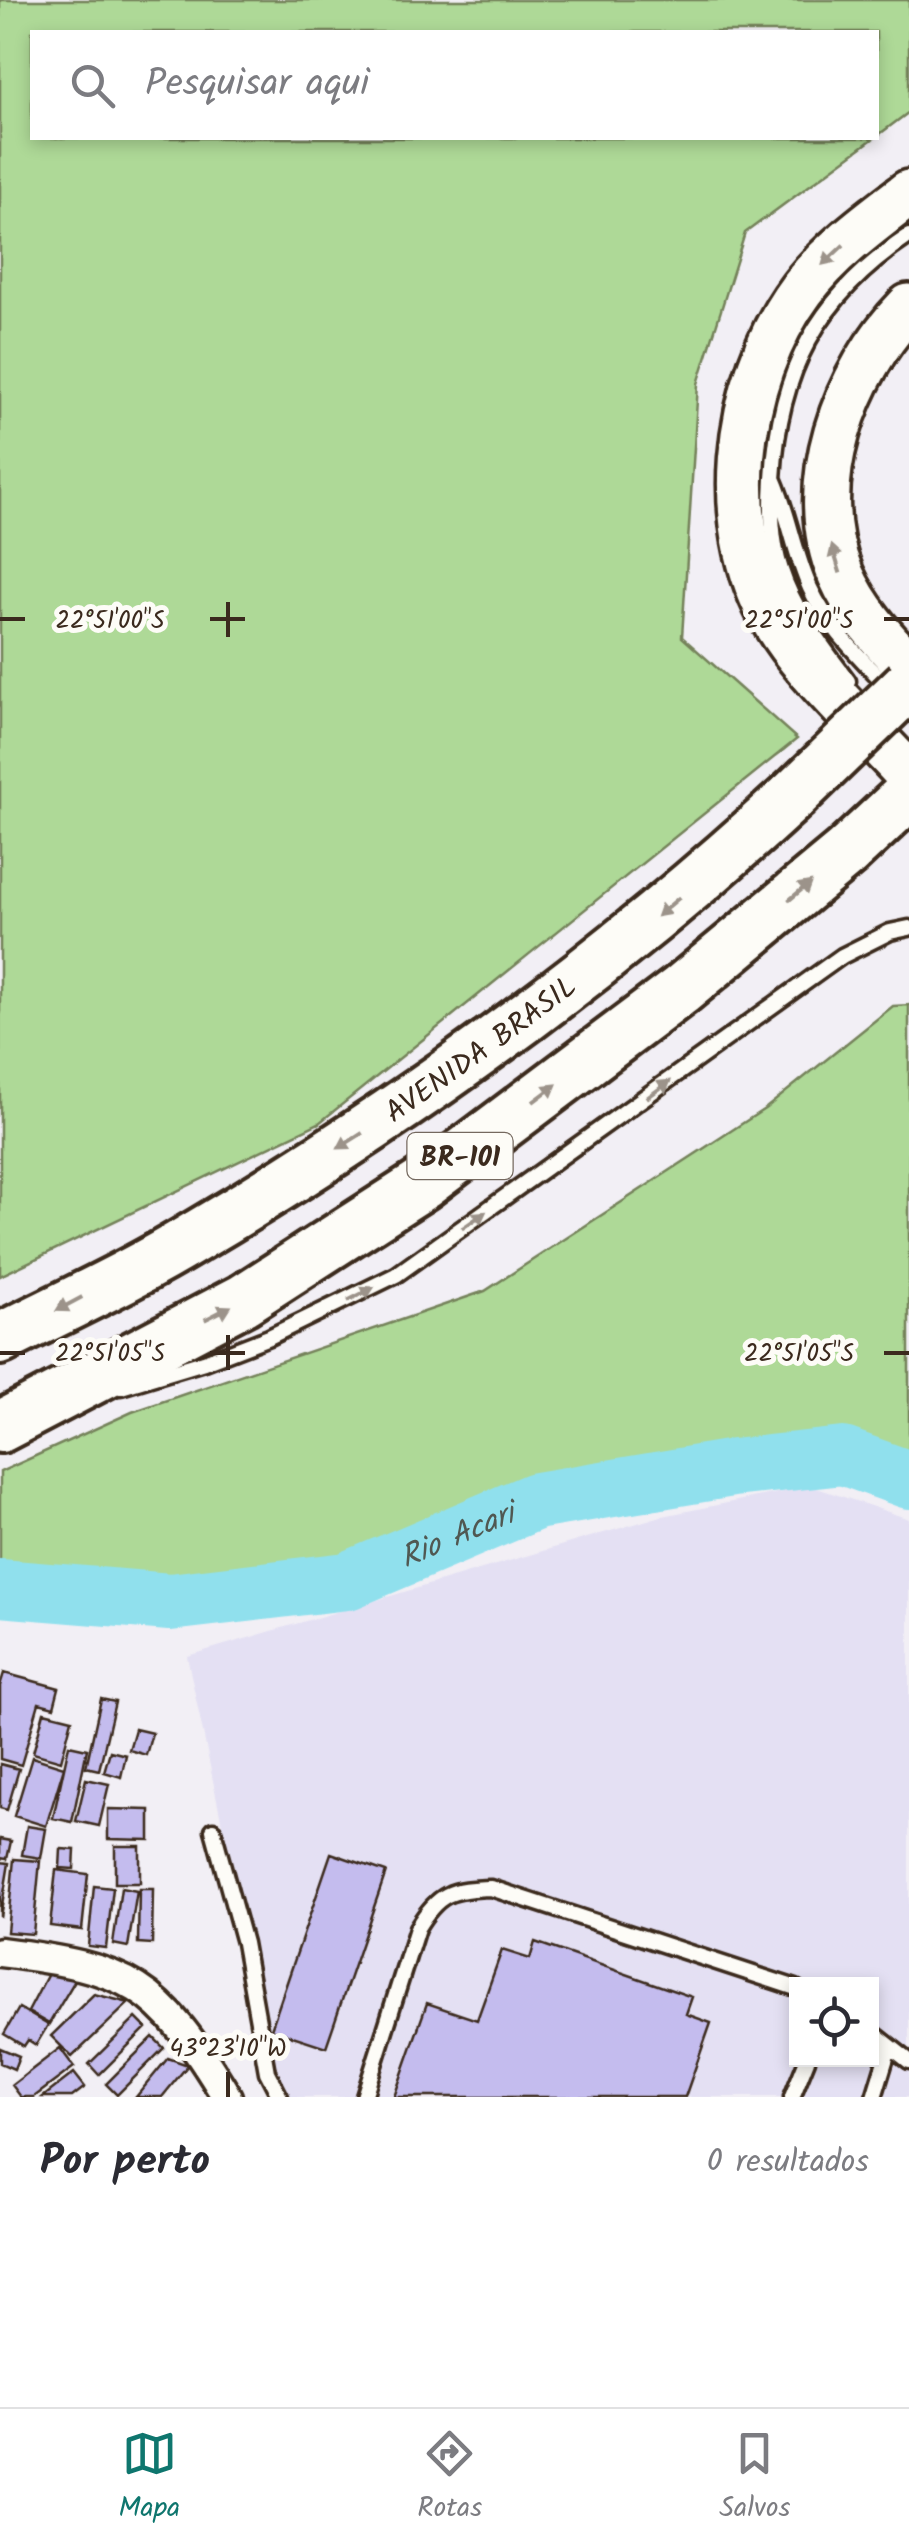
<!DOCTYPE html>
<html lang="pt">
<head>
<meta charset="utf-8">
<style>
  :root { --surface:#fff; --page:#f2f2f3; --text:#2b2b33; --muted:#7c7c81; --line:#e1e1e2; --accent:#0f766e }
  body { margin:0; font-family:Kalam,sans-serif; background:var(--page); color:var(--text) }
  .controls { position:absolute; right:30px; bottom:30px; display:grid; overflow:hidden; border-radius:0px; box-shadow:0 5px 15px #0003 }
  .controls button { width:90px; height:90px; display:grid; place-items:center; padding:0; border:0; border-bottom:2px solid var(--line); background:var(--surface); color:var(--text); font:50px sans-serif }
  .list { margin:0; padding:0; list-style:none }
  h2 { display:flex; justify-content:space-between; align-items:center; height:130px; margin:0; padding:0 40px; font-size:42px }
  h2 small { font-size:32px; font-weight:400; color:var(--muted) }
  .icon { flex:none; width:55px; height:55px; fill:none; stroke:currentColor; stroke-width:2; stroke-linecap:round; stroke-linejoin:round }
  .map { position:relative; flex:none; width:909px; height:2097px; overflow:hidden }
  .search { position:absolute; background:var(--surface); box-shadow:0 5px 15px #0003; left:30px; right:30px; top:30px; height:110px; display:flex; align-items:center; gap:25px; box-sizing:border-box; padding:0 35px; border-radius:0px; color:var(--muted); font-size:38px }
  .sheet { height:310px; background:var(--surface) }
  nav { display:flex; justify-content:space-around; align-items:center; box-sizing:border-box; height:140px; border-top:2px solid var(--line); background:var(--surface); font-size:28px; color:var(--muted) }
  nav a { display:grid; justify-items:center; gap:5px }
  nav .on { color:var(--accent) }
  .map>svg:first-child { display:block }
  .built { fill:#e4e0f3; fill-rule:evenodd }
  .green { fill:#aed997; stroke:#74825a; stroke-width:2.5 }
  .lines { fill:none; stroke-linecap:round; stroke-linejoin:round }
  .river { stroke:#90e0ed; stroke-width:58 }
  .building { fill:#c4bcee; stroke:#3b2a1e; stroke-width:2.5 }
  .lane-casing { stroke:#3b2a1e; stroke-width:21 }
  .street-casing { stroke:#3b2a1e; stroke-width:35 }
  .primary-casing { stroke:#3b2a1e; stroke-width:52 }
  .highway-casing { stroke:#3b2a1e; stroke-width:58 }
  .lane { stroke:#fdfcf7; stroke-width:14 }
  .street { stroke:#fdfcf7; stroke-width:28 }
  .primary { stroke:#fdfcf7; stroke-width:45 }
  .highway { stroke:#fdfcf7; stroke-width:50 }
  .highway-bridge-casing { stroke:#3b2a1e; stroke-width:58; stroke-linecap:butt }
  .highway-bridge { stroke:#fdfcf7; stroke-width:50 }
  .oneway { fill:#9c938a }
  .ticks { fill:none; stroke:#3b2a1e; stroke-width:4 }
  .labels { text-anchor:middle; stroke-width:10; stroke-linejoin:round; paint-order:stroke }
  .shield { fill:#fdfcf7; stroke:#75695f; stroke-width:2.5 }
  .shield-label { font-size:28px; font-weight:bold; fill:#3b2a1e }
  .street-label { font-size:30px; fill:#3b2a1e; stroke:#fdfcf7 }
  .water-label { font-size:32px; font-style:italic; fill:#505852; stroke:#fdfcf7 }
  .ticks-label { font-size:25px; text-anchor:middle; fill:#3b2a1e; stroke:#fdfcf7; stroke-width:10; stroke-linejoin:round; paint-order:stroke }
</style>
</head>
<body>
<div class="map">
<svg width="909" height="2097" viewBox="0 0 909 2097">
  <rect width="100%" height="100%" fill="#f2eff5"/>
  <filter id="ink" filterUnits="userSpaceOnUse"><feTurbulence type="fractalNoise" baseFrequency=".01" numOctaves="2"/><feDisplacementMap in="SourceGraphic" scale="20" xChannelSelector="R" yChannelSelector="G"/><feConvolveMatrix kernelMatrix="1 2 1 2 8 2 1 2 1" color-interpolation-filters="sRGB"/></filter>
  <g filter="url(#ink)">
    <path class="built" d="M811,1486l98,33v578h-630l-92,-441 471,-139zM796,1984h76v76h-76z"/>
    <path class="green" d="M0,0h909v112l-32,24 -1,-104h-844v106h842l-129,95 -47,151 -16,253 115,102 -478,384 -319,153z
      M909,1005v462l-69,-27 -306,47 -194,78 -171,19 -169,-16v-96l132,-60 353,-121 281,-183 127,-102z"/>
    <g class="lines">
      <path class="river" id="s1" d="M0,1588l170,14 177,-21 189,-80 197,-33 110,-12 66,24"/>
    </g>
    <path class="building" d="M4,1673l55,15 -5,19 -15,-4 -18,62 -21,-6v-73z
      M101,1699l14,3 -16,68 -13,-3z
      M44,1712l28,7 -11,42 -28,-8z
      M135,1729l17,4 -6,22 -17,-5z
      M69,1745l18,4 -15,73 -19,-4z
      M110,1751l16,4 -5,22 -17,-5z
      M32,1757l32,10 -18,59 -32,-10z
      M0,1764l19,5 -12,41 -7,-2z
      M86,1779l23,5 -10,42 -23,-5z
      M108,1809l42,1v30l-42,-1z
      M27,1826l19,3 -5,29 -19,-3z
      M0,1839l11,2 -4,18 -7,-1z
      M115,1846h25v37h-25z
      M61,1849l14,1 -1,19 -14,-1z
      M331,1853l55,19 -60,175 -55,-18z
      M14,1859l26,2 -7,73 -26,-2z
      M0,1862l9,1 -9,54z
      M56,1870l32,4 -6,56 -32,-4z
      M94,1886l19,2 -7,60 -18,-2z
      M121,1888l16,3 -9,56 -15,-3z
      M139,1889h14l-1,55 -14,-1z
      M535,1942l157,55 -6,17 25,9 -26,74h-291l33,-94 50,17 25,-70 28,9z
      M51,1968l26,9 -28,47 -21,-12z
      M94,1994l35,9 -57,54 -21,-21z
      M19,2008l29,17 -12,20 -8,-5 -4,6 -20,-12z
      M136,2018l10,10 -47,47 -10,-11z
      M153,2037l11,11 -47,47 -11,-11z
      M0,2048l19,8 -5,13 -14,-6z
      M60,2048l14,19 -40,30h-13l-9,-12z
      M168,2058l20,7 -26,32h-26z
      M74,2073l11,14 -13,10h-29z"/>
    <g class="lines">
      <g class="lane-casing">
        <path id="lane" d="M773,478c16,36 21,75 37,110 19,41 52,71 82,103
          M848,681c-25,-34 -54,-70 -67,-111 -10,-30 -10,-60 -8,-91 6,-108 44,-182 136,-243
          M121,1387l83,-25 65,-25 127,-62 446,-319 48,-24 19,-4
          M213,1830l31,113 23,129 13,25
          M872,2032l37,29
          M364,2097l53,-169c21,-35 34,-39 74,-40l305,100
          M792,2097l15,-37
          M874,2097l15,-49"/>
      </g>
      <g class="street-casing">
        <path id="street" d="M0,1952c131,16 158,31 227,145"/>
      </g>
      <g class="primary-casing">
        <path id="primary" d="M909,193c-38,29 -78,58 -107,96 -69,92 -86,246 -20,344 32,48 88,99 127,142
          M909,307c-64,65 -106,180 -68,268 16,37 42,64 68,92"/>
      </g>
      <g class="highway-casing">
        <g id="highway">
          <path id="s2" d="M0,1339c65,-33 133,-64 195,-102 213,-126 416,-273 598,-441"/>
          <path d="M0,1427l243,-127 180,-116 258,-194 165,-137 63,-59"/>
        </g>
      </g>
      <use href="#lane" class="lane"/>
      <use href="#street" class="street"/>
      <use href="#primary" class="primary"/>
      <use href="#highway" class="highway"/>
      <g class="highway-bridge-casing">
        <path id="highway-bridge" d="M793,796l116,-112"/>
      </g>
      <use href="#highway-bridge" class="highway-bridge"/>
    </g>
    <defs><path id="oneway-solid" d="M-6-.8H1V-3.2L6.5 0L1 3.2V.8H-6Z" transform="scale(2.5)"/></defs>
    <g class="oneway">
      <use href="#oneway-solid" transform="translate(833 255) rotate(137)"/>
      <use href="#oneway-solid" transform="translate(836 559) rotate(-107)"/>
      <use href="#oneway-solid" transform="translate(800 891) rotate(-40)"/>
      <use href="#oneway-solid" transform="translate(668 907) rotate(140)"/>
      <use href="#oneway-solid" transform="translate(659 1089) rotate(-36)"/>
      <use href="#oneway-solid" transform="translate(545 1093) rotate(-37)"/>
      <use href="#oneway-solid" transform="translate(350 1141) rotate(148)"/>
      <use href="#oneway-solid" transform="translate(474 1220) rotate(-35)"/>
      <use href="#oneway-solid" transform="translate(361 1294) rotate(-27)"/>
      <use href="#oneway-solid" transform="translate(69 1304) rotate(152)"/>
      <use href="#oneway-solid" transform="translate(218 1313) rotate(-27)"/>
    </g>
  </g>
  <path class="ticks" d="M228,602v35M0,619h25M210,619h35M884,619h25M228,1335v35M0,1353h25M210,1353h35M884,1353h25M228,2072v25"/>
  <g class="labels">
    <rect class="shield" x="407.5" y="1133" width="105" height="46" rx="8"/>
    <g class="shield-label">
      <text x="460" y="1166">BR-101</text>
    </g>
    <g class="street-label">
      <text dy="10" stroke="none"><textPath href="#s2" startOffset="562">AVENIDA BRASIL</textPath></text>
    </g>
    <g class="water-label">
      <text dy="11" stroke="none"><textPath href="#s1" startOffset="468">Rio Acari</textPath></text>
    </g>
  </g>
  <g class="ticks-label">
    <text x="110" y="628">22°51'00"S</text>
    <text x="799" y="628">22°51'00"S</text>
    <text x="110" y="1361">22°51'05"S</text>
    <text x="799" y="1361">22°51'05"S</text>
    <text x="228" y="2056">43°23'10"W</text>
  </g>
</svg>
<div class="controls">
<button><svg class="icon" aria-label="locate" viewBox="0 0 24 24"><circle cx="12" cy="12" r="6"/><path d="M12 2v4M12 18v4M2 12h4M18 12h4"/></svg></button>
</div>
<div class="search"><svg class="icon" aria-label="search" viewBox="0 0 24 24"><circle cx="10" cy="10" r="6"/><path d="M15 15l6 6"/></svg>Pesquisar aqui</div>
</div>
<section class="sheet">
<h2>Por perto<small>0 resultados</small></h2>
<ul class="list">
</ul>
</section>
<nav>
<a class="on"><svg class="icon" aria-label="map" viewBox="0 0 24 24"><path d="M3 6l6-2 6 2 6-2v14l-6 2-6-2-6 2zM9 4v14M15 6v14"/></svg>Mapa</a>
<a><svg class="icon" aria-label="directions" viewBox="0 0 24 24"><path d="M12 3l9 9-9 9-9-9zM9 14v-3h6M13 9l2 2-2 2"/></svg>Rotas</a>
<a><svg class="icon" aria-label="saved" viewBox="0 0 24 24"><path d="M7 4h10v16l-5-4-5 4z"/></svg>Salvos</a>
</nav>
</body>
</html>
